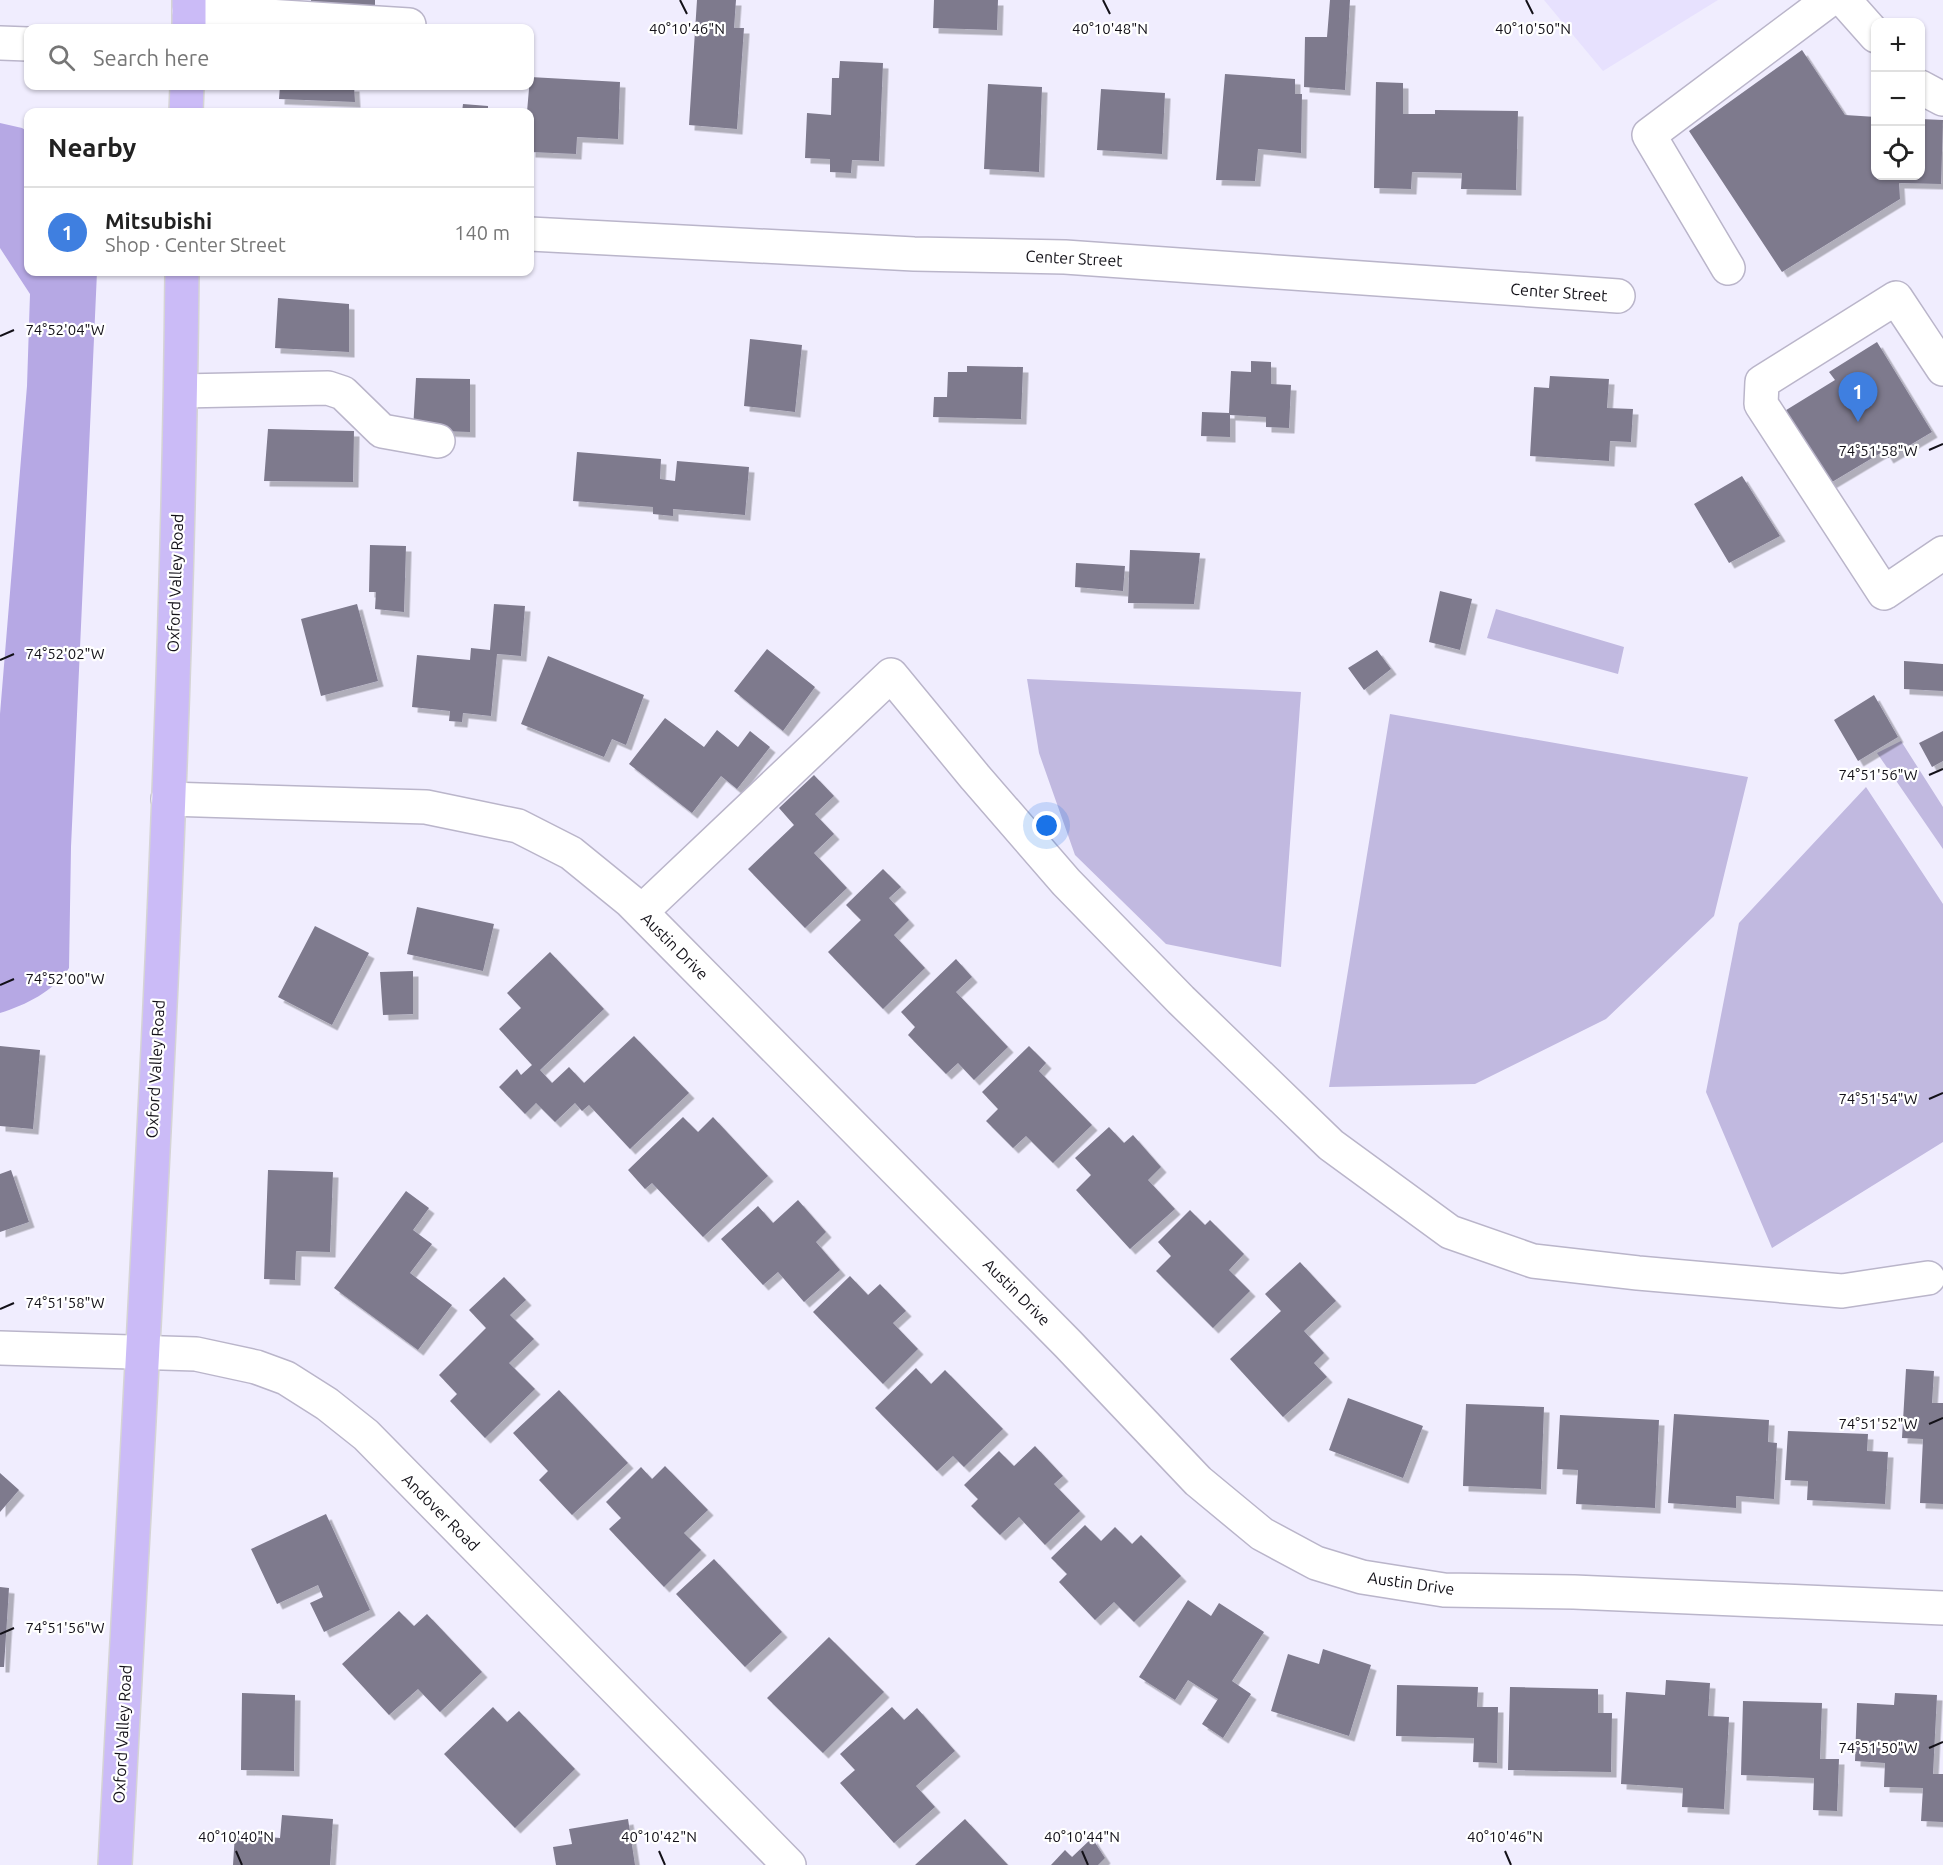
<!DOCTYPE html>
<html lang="en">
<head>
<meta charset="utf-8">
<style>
  :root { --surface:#fff; --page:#f2f2f2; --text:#222; --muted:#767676; --line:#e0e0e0; --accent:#111827 }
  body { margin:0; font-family:Ubuntu,sans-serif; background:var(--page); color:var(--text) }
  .controls { position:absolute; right:18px; top:18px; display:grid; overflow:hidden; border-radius:12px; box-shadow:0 2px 4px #0004 }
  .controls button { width:54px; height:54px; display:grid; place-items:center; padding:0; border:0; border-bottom:2px solid var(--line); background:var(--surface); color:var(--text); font:30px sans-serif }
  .you { position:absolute; left:1047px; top:826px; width:21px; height:21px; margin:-15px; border:4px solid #fff; border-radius:50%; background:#1a73e8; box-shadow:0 0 0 9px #1a73e833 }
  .badge { display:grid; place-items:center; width:39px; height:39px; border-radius:50%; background:var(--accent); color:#fff; font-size:20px; font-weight:700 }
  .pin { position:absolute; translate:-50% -50px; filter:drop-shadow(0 2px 3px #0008) }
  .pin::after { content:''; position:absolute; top:32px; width:21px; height:18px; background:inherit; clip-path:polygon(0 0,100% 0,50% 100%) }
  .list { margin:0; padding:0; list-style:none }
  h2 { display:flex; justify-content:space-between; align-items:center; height:78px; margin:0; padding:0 24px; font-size:26px }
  h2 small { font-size:20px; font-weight:400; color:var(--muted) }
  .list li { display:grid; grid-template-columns:39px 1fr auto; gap:18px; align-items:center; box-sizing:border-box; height:90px; padding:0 24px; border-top:2px solid var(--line) }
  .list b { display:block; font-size:22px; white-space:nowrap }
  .list p { margin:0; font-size:20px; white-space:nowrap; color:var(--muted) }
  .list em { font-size:20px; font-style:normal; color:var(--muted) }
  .icon { flex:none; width:33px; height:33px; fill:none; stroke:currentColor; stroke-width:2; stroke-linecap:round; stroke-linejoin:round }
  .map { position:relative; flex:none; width:1943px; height:1865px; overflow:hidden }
  .search { position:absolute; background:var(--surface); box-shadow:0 2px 4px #0004; left:24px; top:24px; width:510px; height:66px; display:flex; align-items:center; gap:15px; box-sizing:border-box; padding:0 21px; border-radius:12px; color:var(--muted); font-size:22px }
  .panel { position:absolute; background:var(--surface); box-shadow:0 2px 4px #0004; left:24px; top:108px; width:510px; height:168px; border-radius:12px }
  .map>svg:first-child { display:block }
  .built { fill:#e7e1fe }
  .green { fill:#c1b9e0 }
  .forest { fill:#b6a8e4 }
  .building { fill:#7e7a8d; filter:url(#shadow) }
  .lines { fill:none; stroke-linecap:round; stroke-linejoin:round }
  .minor-casing { stroke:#bab5ca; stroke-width:36 }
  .major-casing { stroke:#d5d4d5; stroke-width:36 }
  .minor { stroke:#fff; stroke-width:33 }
  .major { stroke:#cbbbf7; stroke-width:33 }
  .ticks { fill:none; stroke:#131118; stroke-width:2 }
  .labels { text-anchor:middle; stroke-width:4.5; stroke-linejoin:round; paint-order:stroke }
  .street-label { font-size:16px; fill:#131118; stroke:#fff }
  .ticks-label { font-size:15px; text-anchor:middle; fill:#131118; stroke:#fff; stroke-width:4.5; stroke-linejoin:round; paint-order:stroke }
</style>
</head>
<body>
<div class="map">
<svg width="1943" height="1865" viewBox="0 0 1943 1865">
  <defs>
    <filter id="shadow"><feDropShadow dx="5.5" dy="5.5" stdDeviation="0" flood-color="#0004"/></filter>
  </defs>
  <rect width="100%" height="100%" fill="#f0edfe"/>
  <path class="built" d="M1544,0h174l-115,71z"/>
  <path class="green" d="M1496,609l128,38 -6,27 -131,-36z
    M1027,679l274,13 -20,275 -115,-23 -91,-89 -36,-102z
    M1390,714l358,63 -34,139 -108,103 -131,65 -146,3z
    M1901,741l42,66v42l-66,-96z
    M1866,787l77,117v238l-171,106 -66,-156 33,-169z"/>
  <path class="forest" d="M0,123l22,5 6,4v140h69l-26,575 -2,121c-15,23 -43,37 -69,45v-299l27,-328 3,-92 -30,-46z"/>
  <path class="building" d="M311,0h64v7l-64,-5z
    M697,0h39l-2,28h10l-7,101 -48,-4z
    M934,0h64l-1,30 -64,-2z
    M1330,0h20l-5,90 -41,-3 1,-50h22z
    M1802,50l43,65 31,2v59h44v-57l23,1 -2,64 -42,-1 1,16 -118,73 -93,-141z
    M840,61l43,2 -4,98 -27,-1 -1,13 -21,-1v-13l-25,-1 2,-45 24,2 1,-37h7z
    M1225,74l70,5v15h7l-1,59 -43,-4 -3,32 -39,-1z
    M530,77l90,5 -2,57 -41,-2 -1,17 -46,-2v-40h-3z
    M1376,82l27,1v31h32v-4l83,1 -2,79 -55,-1 1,-16 -50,-1 -1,17 -37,-1z
    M988,84l54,3 -3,85 -55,-3z
    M280,86h74l1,16 -76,-3z
    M1101,89l64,4 -3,61 -65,-4z
    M463,104l25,2v6h-26z
    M278,298l71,6v48l-74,-4z
    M750,339l52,6 -7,67 -51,-6z
    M1877,342l55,90 -44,26 -4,-7 -57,34 -44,-73 52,-32 -6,-8z
    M1251,361l20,1v22l20,1 -2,43 -23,-1v-10l-36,-2v22l-29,-1 1,-24 27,1 2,-42 20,1z
    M967,366l56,1 -2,52 -88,-2 1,-20h13l1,-25h19z
    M1550,376l59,3 -2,29 26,1 -2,33 -21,-1 -1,20 -79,-5 4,-69 15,1z
    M416,378l54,1v53l-57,-2z
    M268,429l86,2 -1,51 -89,-1z
    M577,452l84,7 -1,20 15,2 2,-20 72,6 -4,48 -72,-6v7l-20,-2v-7l-80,-6z
    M1742,476l38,60 -51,27 -35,-59z
    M370,545l36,1 -2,66 -29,-3 1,-17h-7z
    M1130,550l70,3 -6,51 -66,-1z
    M1076,563l49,3 -2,25 -48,-4z
    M1440,591l32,8 -12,51 -31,-8z
    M357,604l21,77 -57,15 -20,-77z
    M494,604l31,2 -4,50 -24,-2 -6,62 -28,-3 -1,9 -13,-1 1,-10 -38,-4 5,-52 53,5 1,-12 19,2z
    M767,649l48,38 -32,44 -49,-40z
    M1377,650l14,19 -27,21 -16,-22z
    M548,656l96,39 -18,50 -14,-6 -8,18 -83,-33z
    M1904,661l39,3v27l-39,-2z
    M1874,695l24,42 -40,24 -24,-41z
    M665,718l39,29 13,-17 21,17 12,-16 20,16 -33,42 -16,-13 -29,37 -63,-49z
    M1943,731v30l-11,6 -13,-24z
    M814,775l20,21 -19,18 19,20 -20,19 33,35 -42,40 -57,-59 46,-44 -15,-17z
    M883,869l18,18 -12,11 20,22 -15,15 31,33 -42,41 -55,-57 33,-32 -15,-15z
    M417,907l77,17 -11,47 -76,-17z
    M315,926l54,27 -37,72 -54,-28z
    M550,952l54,57 -64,61 12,13 17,-16 15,16 50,-47 55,57 -59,56 -41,-44 -7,6 -7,-8 -20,19 -19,-19 -11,11 -26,-27 18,-18 4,6 11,-10 -33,-36 22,-21 -14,-15z
    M956,959l16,18 -16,15 52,55 -34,33 -16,-17 -12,11 -38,-39 7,-8 -14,-15z
    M413,971v43l-30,1 -3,-43z
    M0,1046l40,4 -7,79 -33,-3z
    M1029,1046l17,17 -7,8 53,54 -39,38 -27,-27 -13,12 -27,-27 12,-12 -16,-17z
    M683,1117l15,15 15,-15 55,59 -65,61 -51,-54 -7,6 -17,-19z
    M1109,1127l15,16 9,-8 28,32 -13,13 27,29 -45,40 -54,-59 15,-15 -16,-17z
    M11,1170l18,52 -29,10v-58z
    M268,1170l65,2 -3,80 -34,-1 -1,29 -31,-1z
    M406,1191l23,17 -16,22 19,14 -22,29 42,32 -34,45 -84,-62z
    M798,1200l28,32 -10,10 24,28 -36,32 -26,-30 -15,13 -42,-46 37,-33 15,17z
    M1190,1210l15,15 5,-5 34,34 -15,16 21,21 -37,37 -57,-57 15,-15 -13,-14z
    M1300,1262l36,39 -32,30 20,22 -10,10 13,14 -44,40 -53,-58 51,-48 -16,-17z
    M850,1276l18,19 12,-11 26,27 -13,12 25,26 -35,35 -70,-72z
    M504,1277l22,23 -16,15 24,24 -25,24 26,26 -50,49 -35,-37 7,-7 -18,-19 47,-47 -17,-18z
    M916,1368l15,16 14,-14 58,59 -39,38 -11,-11 -16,15 -62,-63z
    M1906,1369l28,2 -2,32h11v101l-23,-1 3,-64 -21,-1z
    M559,1390l69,73 -56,52 -33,-35 9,-9 -35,-38z
    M1348,1398l75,28 -20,52 -74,-28z
    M1466,1404l78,3 -3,82 -78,-3z
    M1674,1414l95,6 -1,22 9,1 -3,56 -38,-3v12l-68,-5z
    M1560,1415l99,5 -4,88 -79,-4 2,-34 -21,-1z
    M1788,1431l80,3 -1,17 21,1 -3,52 -78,-4 1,-19 -23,-1z
    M1035,1446l28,30 -9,8 26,27 -35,34 -26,-28 -19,18 -29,-29 7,-7 -14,-14 35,-34 15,15z
    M665,1466l43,44 -24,23 17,17 -37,37 -55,-58 12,-11 -15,-16 35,-35 11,12z
    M0,1473l19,17 -19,22z
    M326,1514l44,96 -46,22 -14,-29 13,-6 -5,-12 -41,19 -26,-55z
    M1085,1525l16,16 14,-14 17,17 9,-9 40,41 -47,46 -20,-20 -19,18 -36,-38 8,-8 -16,-16z
    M714,1559l68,73 -37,35 -69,-73z
    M0,1587l9,1 -5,79h-4z
    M1188,1600l23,16 8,-13 45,29 -32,49 19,13 -28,44 -21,-14 16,-25 -30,-19 -13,20 -36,-23z
    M399,1611l15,15 13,-12 55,58 -42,40 -22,-23 -29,26 -47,-51z
    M829,1637l55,55 -61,61 -56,-55z
    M1323,1649l48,16 -22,71 -78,-25 17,-57 31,10z
    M1666,1680l44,3 -2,33 21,1 -5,92 -42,-2 1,-19 -62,-4 5,-92 39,3z
    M1397,1685l81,2 -1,20h21l-1,56 -24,-1 1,-24 -78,-2z
    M1510,1687l88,2v24h14l-1,59 -103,-2z
    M242,1693l53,2 -1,76 -53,-1z
    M1895,1693l42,2 -4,79h10v48l-22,-1 2,-33 -39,-1 1,-24 -30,-2 2,-58 37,2z
    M1743,1701l79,2 -2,56h19l-2,52 -24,-1 1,-32 -73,-3z
    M493,1707l14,15 12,-11 56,58 -60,59 -71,-74z
    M892,1707l12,13 13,-12 38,43 -39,35 19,21 -41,36 -54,-60 15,-13 -15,-16z
    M282,1815l51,4 -3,46h-97l2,-31 45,4z
    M628,1819l7,46h-79l-3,-18 19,-3 -3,-15z
    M965,1819l43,46h-93z
    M1092,1838l13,20 -7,7h-47l14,-15 7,7z"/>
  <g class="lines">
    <g class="minor-casing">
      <path id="minor" d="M1844,0l32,36
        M189,11l220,14
        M0,43l28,1
        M1920,87l23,12
        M530,234l384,20 151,3 553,39
        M1728,268l-79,-133 180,-135
        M1943,369l-47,-71 -134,84 -1,22 123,189 59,-40
        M181,391l147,-3 15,5 39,38 56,10
        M168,799l258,8 92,19 53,27 59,48 438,443 130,137 64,53 54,29 46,14 82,13 130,2 369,16
        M641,912l250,-237 84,102 91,105 115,118 150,145 119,87 83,29 105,12 204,18 86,-13
        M0,1348l196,6 60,13 30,11 41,26 39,31 423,430"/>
    </g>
    <g class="major-casing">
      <path id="major" d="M189,28v-28
        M186,112l1,-26
        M115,1865c28,-531 62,-1062 67,-1593"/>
    </g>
    <use href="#minor" class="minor"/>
    <use href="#major" class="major"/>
  </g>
  <path class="ticks" d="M680,0l7,14M1103,0l7,14M1526,0l7,14M0,336l14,-6M1929,450l14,-6M0,660l14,-6M1929,775l14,-6M0,985l14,-6M1929,1099l14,-6M0,1309l14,-6M1929,1424l14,-6M0,1634l14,-6M1929,1748l14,-6M236,1851l6,14M659,1851l6,14M1082,1851l6,14M1505,1851l6,14"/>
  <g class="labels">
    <g class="street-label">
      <text transform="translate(1074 258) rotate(3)" y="6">Center Street</text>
      <text transform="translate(1559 292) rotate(4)" y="6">Center Street</text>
      <text transform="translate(175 583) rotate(-88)" y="6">Oxford Valley Road</text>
      <text transform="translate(675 946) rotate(45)" y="6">Austin Drive</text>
      <text transform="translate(155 1069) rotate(-87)" y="6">Oxford Valley Road</text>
      <text transform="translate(1017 1292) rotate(45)" y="6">Austin Drive</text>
      <text transform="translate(441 1512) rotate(45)" y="6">Andover Road</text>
      <text transform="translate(1411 1583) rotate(8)" y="6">Austin Drive</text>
      <text transform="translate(122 1734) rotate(-87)" y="6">Oxford Valley Road</text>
    </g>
  </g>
  <g class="ticks-label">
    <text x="1533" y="34">40°10'50"N</text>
    <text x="687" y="34">40°10'46"N</text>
    <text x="1110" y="34">40°10'48"N</text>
    <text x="65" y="335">74°52'04"W</text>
    <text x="1878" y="456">74°51'58"W</text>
    <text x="65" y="659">74°52'02"W</text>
    <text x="1878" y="780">74°51'56"W</text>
    <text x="65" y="984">74°52'00"W</text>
    <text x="1878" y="1104">74°51'54"W</text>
    <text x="65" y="1308">74°51'58"W</text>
    <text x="1878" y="1429">74°51'52"W</text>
    <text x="65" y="1633">74°51'56"W</text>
    <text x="1878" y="1753">74°51'50"W</text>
    <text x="236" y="1842">40°10'40"N</text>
    <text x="659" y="1842">40°10'42"N</text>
    <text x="1082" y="1842">40°10'44"N</text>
    <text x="1505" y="1842">40°10'46"N</text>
  </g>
</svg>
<div class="controls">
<button>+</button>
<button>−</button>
<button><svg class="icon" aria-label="locate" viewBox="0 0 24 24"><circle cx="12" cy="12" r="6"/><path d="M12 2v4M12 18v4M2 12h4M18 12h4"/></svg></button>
</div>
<div class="you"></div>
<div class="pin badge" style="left:1858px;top:422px;background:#3f7fe0">1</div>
<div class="search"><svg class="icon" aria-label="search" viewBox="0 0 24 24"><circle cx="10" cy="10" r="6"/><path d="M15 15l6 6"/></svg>Search here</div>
<section class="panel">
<h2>Nearby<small></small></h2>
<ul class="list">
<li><span class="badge" style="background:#3f7fe0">1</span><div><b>Mitsubishi</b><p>Shop · Center Street</p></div><em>140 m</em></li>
</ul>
</section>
</div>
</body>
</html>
